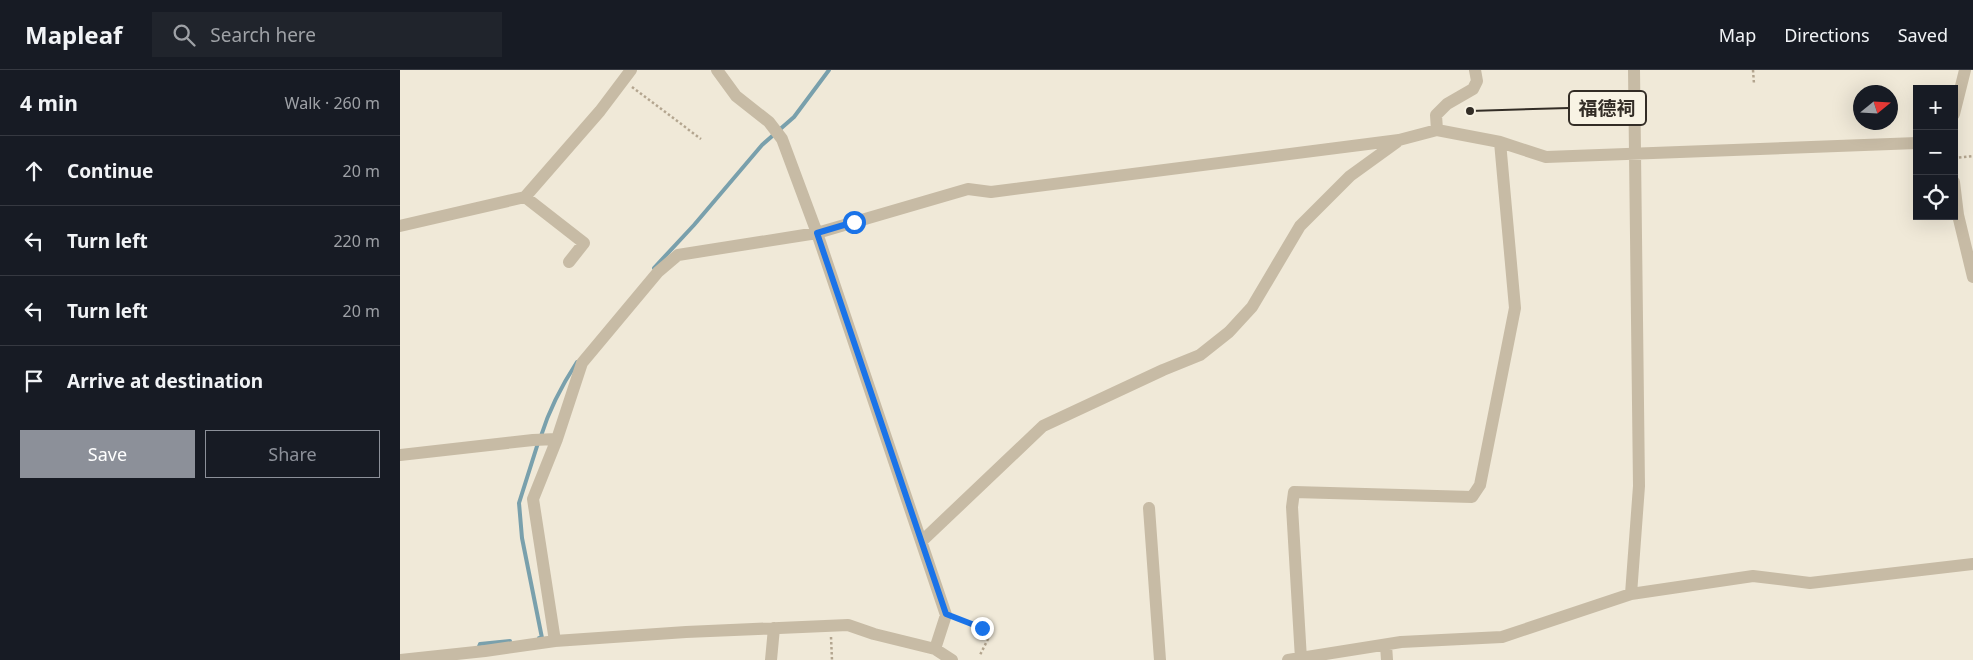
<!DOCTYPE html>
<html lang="en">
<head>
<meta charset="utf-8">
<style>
  :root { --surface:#171b24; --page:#20242c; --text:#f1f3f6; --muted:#9ea1a6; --line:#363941; --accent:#8c9099 }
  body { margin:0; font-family:"Noto Sans","Noto Sans TC",sans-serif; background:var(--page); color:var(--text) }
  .controls { position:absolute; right:15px; top:15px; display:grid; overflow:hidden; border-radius:0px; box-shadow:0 5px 20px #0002 }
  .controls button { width:45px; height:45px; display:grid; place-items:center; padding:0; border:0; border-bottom:1px solid var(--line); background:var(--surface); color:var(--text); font:25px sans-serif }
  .compass { position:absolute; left:1453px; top:15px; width:45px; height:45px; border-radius:50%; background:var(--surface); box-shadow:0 5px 20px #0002; rotate:72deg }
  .stop { position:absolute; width:15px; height:15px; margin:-11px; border:4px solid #1a73e8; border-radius:50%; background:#fff }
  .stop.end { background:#1a73e8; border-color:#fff; box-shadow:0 1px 5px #0008 }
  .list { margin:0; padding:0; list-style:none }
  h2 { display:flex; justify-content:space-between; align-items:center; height:65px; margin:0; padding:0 20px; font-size:21px }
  h2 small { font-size:16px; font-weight:400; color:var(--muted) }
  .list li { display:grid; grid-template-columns:32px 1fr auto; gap:15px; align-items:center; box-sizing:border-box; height:70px; padding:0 20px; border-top:1px solid var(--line) }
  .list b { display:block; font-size:19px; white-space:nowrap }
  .list em { font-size:16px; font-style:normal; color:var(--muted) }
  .actions { display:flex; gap:10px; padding:15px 20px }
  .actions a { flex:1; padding:11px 0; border:1px solid var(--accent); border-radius:0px; text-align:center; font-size:18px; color:var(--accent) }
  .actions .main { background:var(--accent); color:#fff }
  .icon { flex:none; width:28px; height:28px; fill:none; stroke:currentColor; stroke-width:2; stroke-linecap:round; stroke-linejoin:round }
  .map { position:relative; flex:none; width:1573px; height:590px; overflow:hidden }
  header { display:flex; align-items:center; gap:30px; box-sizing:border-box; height:70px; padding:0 25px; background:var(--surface); border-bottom:1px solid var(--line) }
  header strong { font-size:24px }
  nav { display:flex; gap:28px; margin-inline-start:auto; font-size:18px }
  .search { width:350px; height:45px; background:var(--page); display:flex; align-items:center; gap:12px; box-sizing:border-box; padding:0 18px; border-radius:0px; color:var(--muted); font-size:19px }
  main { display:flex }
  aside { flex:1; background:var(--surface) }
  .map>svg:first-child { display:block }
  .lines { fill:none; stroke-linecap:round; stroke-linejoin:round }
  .stream { stroke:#79a0ac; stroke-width:4 }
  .path { stroke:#b3a58f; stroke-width:2.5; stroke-dasharray:2.5 2.5; stroke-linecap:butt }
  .minor { stroke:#c7bba5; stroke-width:12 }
  .route { stroke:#1a73e8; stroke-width:6 }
  .leader { fill:none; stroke:#332d26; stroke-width:2 }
  .callout-dot { fill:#332d26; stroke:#f8f3e4; stroke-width:2 }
  .callout { fill:#f8f3e4; stroke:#332d26; stroke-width:2 }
  .callout-label { font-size:19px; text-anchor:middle; font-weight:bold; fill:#332d26 }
</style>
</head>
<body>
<header>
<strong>Mapleaf</strong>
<div class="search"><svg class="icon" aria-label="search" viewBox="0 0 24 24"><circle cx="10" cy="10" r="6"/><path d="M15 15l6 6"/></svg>Search here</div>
<nav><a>Map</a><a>Directions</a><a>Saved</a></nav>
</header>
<main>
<aside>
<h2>4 min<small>Walk · 260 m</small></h2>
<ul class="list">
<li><svg class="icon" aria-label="ahead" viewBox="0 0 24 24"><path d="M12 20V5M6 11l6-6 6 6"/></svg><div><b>Continue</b></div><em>20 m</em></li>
<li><svg class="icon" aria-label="left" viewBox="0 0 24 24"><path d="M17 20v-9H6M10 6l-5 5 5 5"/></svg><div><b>Turn left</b></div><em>220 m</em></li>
<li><svg class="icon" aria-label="left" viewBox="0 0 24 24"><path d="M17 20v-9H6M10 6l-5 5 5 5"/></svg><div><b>Turn left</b></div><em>20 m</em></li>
<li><svg class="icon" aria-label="arrive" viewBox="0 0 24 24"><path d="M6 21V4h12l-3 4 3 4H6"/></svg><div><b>Arrive at destination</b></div></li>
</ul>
<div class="actions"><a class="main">Save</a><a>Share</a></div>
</aside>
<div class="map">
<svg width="1573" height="590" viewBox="0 0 1573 590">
  <rect width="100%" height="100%" fill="#f0e9d8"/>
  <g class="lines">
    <path class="stream" d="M254,198l40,-43 68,-80 32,-28 35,-47
      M141,366c8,-26 21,-51 36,-74
      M138,373l-19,60 3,35 20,100h-3
      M78,579l2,-5 30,-3"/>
    <path class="path" d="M1353,0l1,14
      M232,17l69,52
      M1554,88l19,-2
      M556,548l26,10 6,11 -8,16
      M431,567l1,23"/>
    <path class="minor" d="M317,0l19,26 33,26 13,17 35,94 129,382 -11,34
      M1554,44l11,-44
      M1037,60l-1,-15 11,-11 26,-15 4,-8 -2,-11
      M1554,112l4,33 15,62
      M125,127l59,46 -15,19
      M0,156l125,-29 75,-86 31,-41
      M0,385l133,-15 24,-1
      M749,438l11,152
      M522,471l121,-115 120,-56 37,-15 29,-23 23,-25 48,-81 50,-50 47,-34
      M1231,524l8,-108 -5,-416
      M155,571l-22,-142 24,-60 25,-76 76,-91 20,-17 139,-22 151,-44 23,3 408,-52 38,-10 63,12 46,15 371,-14
      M986,575l1,15
      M901,589l-9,-152 2,-15 178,5 8,-12 35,-177 -15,-166
      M0,590l85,-9 70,-10 131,-9 162,-7 26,9 61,15 17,11
      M371,590l3,-32
      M888,590l113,-18 101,-5 129,-43 122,-18 57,7 163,-19"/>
  </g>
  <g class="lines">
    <path class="route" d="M454,152l-37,11 129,381 36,14"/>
  </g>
  <path class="leader" d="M1070 41L1169 38"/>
  <circle class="callout-dot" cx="1070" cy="41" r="5"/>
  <rect class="callout" x="1169" y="21" width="77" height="34" rx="5"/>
  <g class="callout-label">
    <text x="1207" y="45">福德祠</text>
  </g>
</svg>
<div class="controls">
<button>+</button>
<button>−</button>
<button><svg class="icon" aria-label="locate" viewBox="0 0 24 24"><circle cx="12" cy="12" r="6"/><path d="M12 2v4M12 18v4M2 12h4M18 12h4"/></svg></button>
</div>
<svg class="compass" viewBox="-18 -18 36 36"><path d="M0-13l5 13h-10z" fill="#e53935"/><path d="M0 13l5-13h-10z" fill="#9ea1a6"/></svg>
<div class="stop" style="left:454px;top:152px"></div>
<div class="stop end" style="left:582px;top:558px"></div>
</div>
</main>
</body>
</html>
